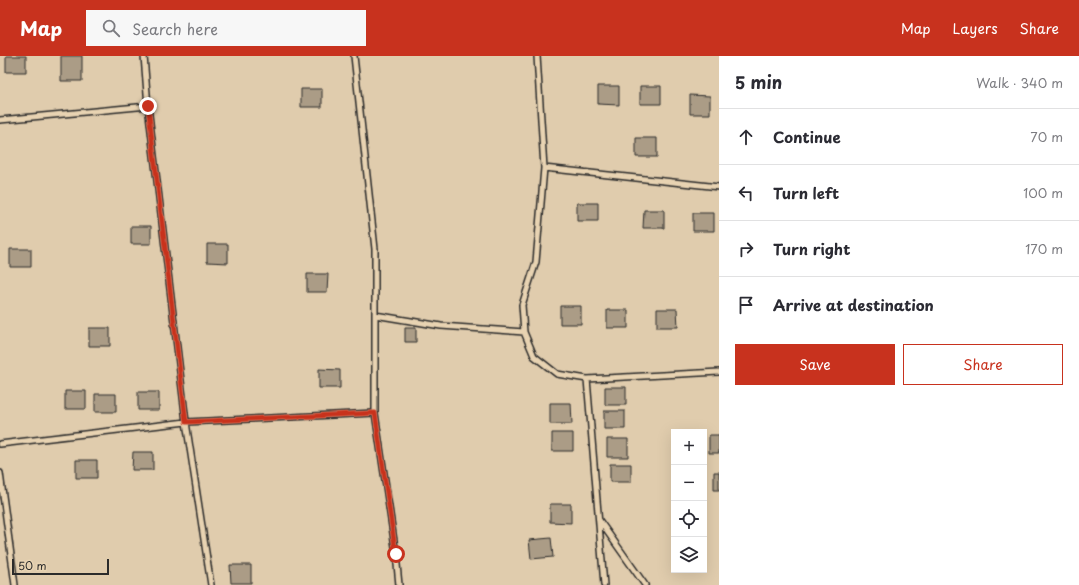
<!DOCTYPE html>
<html lang="en">
<head>
<meta charset="utf-8">
<style>
  :root { --surface:#fff; --page:#f7f7f7; --text:#2b2b33; --muted:#7c7c81; --line:#e1e1e2; --accent:#c8321e }
  body { margin:0; font-family:"Playpen Sans",sans-serif; background:var(--page); color:var(--text) }
  .controls { position:absolute; right:12px; bottom:12px; display:grid; overflow:hidden; border-radius:0px; box-shadow:0 4px 16px #0002 }
  .controls button { width:36px; height:36px; display:grid; place-items:center; padding:0; border:0; border-bottom:1px solid var(--line); background:var(--surface); color:var(--text); font:20px sans-serif }
  .scale { position:absolute; left:12px; bottom:10px; width:97px; box-sizing:border-box; padding-left:4px; border:2px solid #2b2b2b; border-top:0; font-size:11px; line-height:14px; white-space:nowrap; color:#2b2b2b; -webkit-text-stroke:3px #e8d3b2; paint-order:stroke }
  .stop { position:absolute; width:12px; height:12px; margin:-9px; border:3px solid #c8321e; border-radius:50%; background:#fff }
  .stop.end { background:#c8321e; border-color:#fff; box-shadow:0 1px 4px #0008 }
  .list { margin:0; padding:0; list-style:none }
  h2 { display:flex; justify-content:space-between; align-items:center; height:52px; margin:0; padding:0 16px; font-size:17px }
  h2 small { font-size:13px; font-weight:400; color:var(--muted) }
  .list li { display:grid; grid-template-columns:26px 1fr auto; gap:12px; align-items:center; box-sizing:border-box; height:56px; padding:0 16px; border-top:1px solid var(--line) }
  .list b { display:block; font-size:15px; white-space:nowrap }
  .list em { font-size:13px; font-style:normal; color:var(--muted) }
  .actions { display:flex; gap:8px; padding:12px 16px }
  .actions a { flex:1; padding:9px 0; border:1px solid var(--accent); border-radius:0px; text-align:center; font-size:14px; color:var(--accent) }
  .actions .main { background:var(--accent); color:#fff }
  .icon { flex:none; width:22px; height:22px; fill:none; stroke:currentColor; stroke-width:2; stroke-linecap:round; stroke-linejoin:round }
  .map { position:relative; flex:none; width:719px; height:529px; overflow:hidden }
  header { display:flex; align-items:center; gap:24px; box-sizing:border-box; height:56px; padding:0 20px; background:var(--accent); color:#fff }
  header strong { font-size:19px }
  nav { display:flex; gap:22px; margin-inline-start:auto; font-size:14px }
  .search { width:280px; height:36px; background:var(--page); display:flex; align-items:center; gap:10px; box-sizing:border-box; padding:0 14px; border-radius:0px; color:var(--muted); font-size:15px }
  main { display:flex }
  aside { flex:1; background:var(--surface) }
  .map>svg:first-child { display:block }
  .building { fill:#ab9c86; stroke:#2b2b2b }
  .lines { fill:none; stroke-linecap:round; stroke-linejoin:round }
  .service-casing { stroke:#2b2b2b; stroke-width:8 }
  .service { stroke:#e8d3b2; stroke-width:5 }
  .route { stroke:#c8321e; stroke-width:5 }
</style>
</head>
<body>
<header>
<strong>Map</strong>
<div class="search"><svg class="icon" aria-label="search" viewBox="0 0 24 24"><circle cx="10" cy="10" r="6"/><path d="M15 15l6 6"/></svg>Search here</div>
<nav><a>Map</a><a>Layers</a><a>Share</a></nav>
</header>
<main>
<div class="map">
<svg width="719" height="529" viewBox="0 0 719 529">
  <rect width="100%" height="100%" fill="#e0ccad"/>
  <filter id="ink" filterUnits="userSpaceOnUse"><feTurbulence type="fractalNoise" baseFrequency=".025" numOctaves="2"/><feDisplacementMap in="SourceGraphic" scale="8" xChannelSelector="R" yChannelSelector="G"/><feConvolveMatrix kernelMatrix="1 2 1 2 8 2 1 2 1" color-interpolation-filters="sRGB"/></filter>
  <g filter="url(#ink)">
    <path class="building" d="M6,0h20v16h-20z
      M61,0h21v25h-21z
      M598,30h21v19l-21,-1z
      M640,30h21v18h-21z
      M301,33h21v18h-21z
      M690,39l20,1v18h-20z
      M636,82h21v19h-21z
      M577,147h21v18h-21z
      M644,154h20v18h-21z
      M693,157h21v18h-21z
      M131,170h20v18h-20z
      M207,188h21v19l-21,-1z
      M10,193h21v18h-21z
      M307,218h21l-1,18h-20z
      M560,250h21v18h-21z
      M657,253h20l1,18h-21z
      M607,254h21v18h-21z
      M89,272h21v18h-21z
      M405,272h11v14h-11z
      M319,313l21,1v18h-21z
      M605,331h21v18h-21z
      M65,335h21v18h-21z
      M138,336h21v18h-21z
      M95,338h21v18h-21z
      M550,347h21l1,21h-22z
      M604,355h21v18h-21z
      M552,377h21v18h-21z
      M709,379h10v18h-10z
      M607,383h21v18h-21z
      M133,396h20v18h-21z
      M76,404h21v18h-21z
      M610,408h21v18h-21z
      M714,416h5v18h-5z
      M550,448h21v19l-21,-1z
      M551,482l2,19 -22,2 -2,-19z
      M230,509h21v18h-20z"/>
    <g class="lines">
      <g class="service-casing">
        <path id="service" d="M144,0l4,50 38,316 25,163
          M354,0l21,193v164l21,141 3,31
          M0,64l148,-14
          M544,112l175,19
          M375,259l66,11 83,6 10,24 23,18 30,5 132,-7
          M524,276l-2,-27 14,-43 8,-94 -7,-112
          M587,323l17,206
          M0,388l186,-22 189,-9
          M0,417l15,112
          M599,464l46,65"/>
      </g>
      <use href="#service" class="service"/>
    </g>
  </g>
  <g class="lines" filter="url(#ink)">
    <path class="route" d="M148,50l38,316 189,-9 21,141"/>
  </g>
</svg>
<div class="controls">
<button>+</button>
<button>−</button>
<button><svg class="icon" aria-label="locate" viewBox="0 0 24 24"><circle cx="12" cy="12" r="6"/><path d="M12 2v4M12 18v4M2 12h4M18 12h4"/></svg></button>
<button><svg class="icon" aria-label="layers" viewBox="0 0 24 24"><path d="M12 4l9 5-9 5-9-5zM3 14l9 5 9-5"/></svg></button>
</div>
<div class="scale">50 m</div>
<div class="stop" style="left:396px;top:498px"></div>
<div class="stop end" style="left:148px;top:50px"></div>
</div>
<aside>
<h2>5 min<small>Walk · 340 m</small></h2>
<ul class="list">
<li><svg class="icon" aria-label="ahead" viewBox="0 0 24 24"><path d="M12 20V5M6 11l6-6 6 6"/></svg><div><b>Continue</b></div><em>70 m</em></li>
<li><svg class="icon" aria-label="left" viewBox="0 0 24 24"><path d="M17 20v-9H6M10 6l-5 5 5 5"/></svg><div><b>Turn left</b></div><em>100 m</em></li>
<li><svg class="icon" aria-label="right" viewBox="0 0 24 24"><path d="M7 20v-9h11M14 6l5 5-5 5"/></svg><div><b>Turn right</b></div><em>170 m</em></li>
<li><svg class="icon" aria-label="arrive" viewBox="0 0 24 24"><path d="M6 21V4h12l-3 4 3 4H6"/></svg><div><b>Arrive at destination</b></div></li>
</ul>
<div class="actions"><a class="main">Save</a><a>Share</a></div>
</aside>
</main>
</body>
</html>
